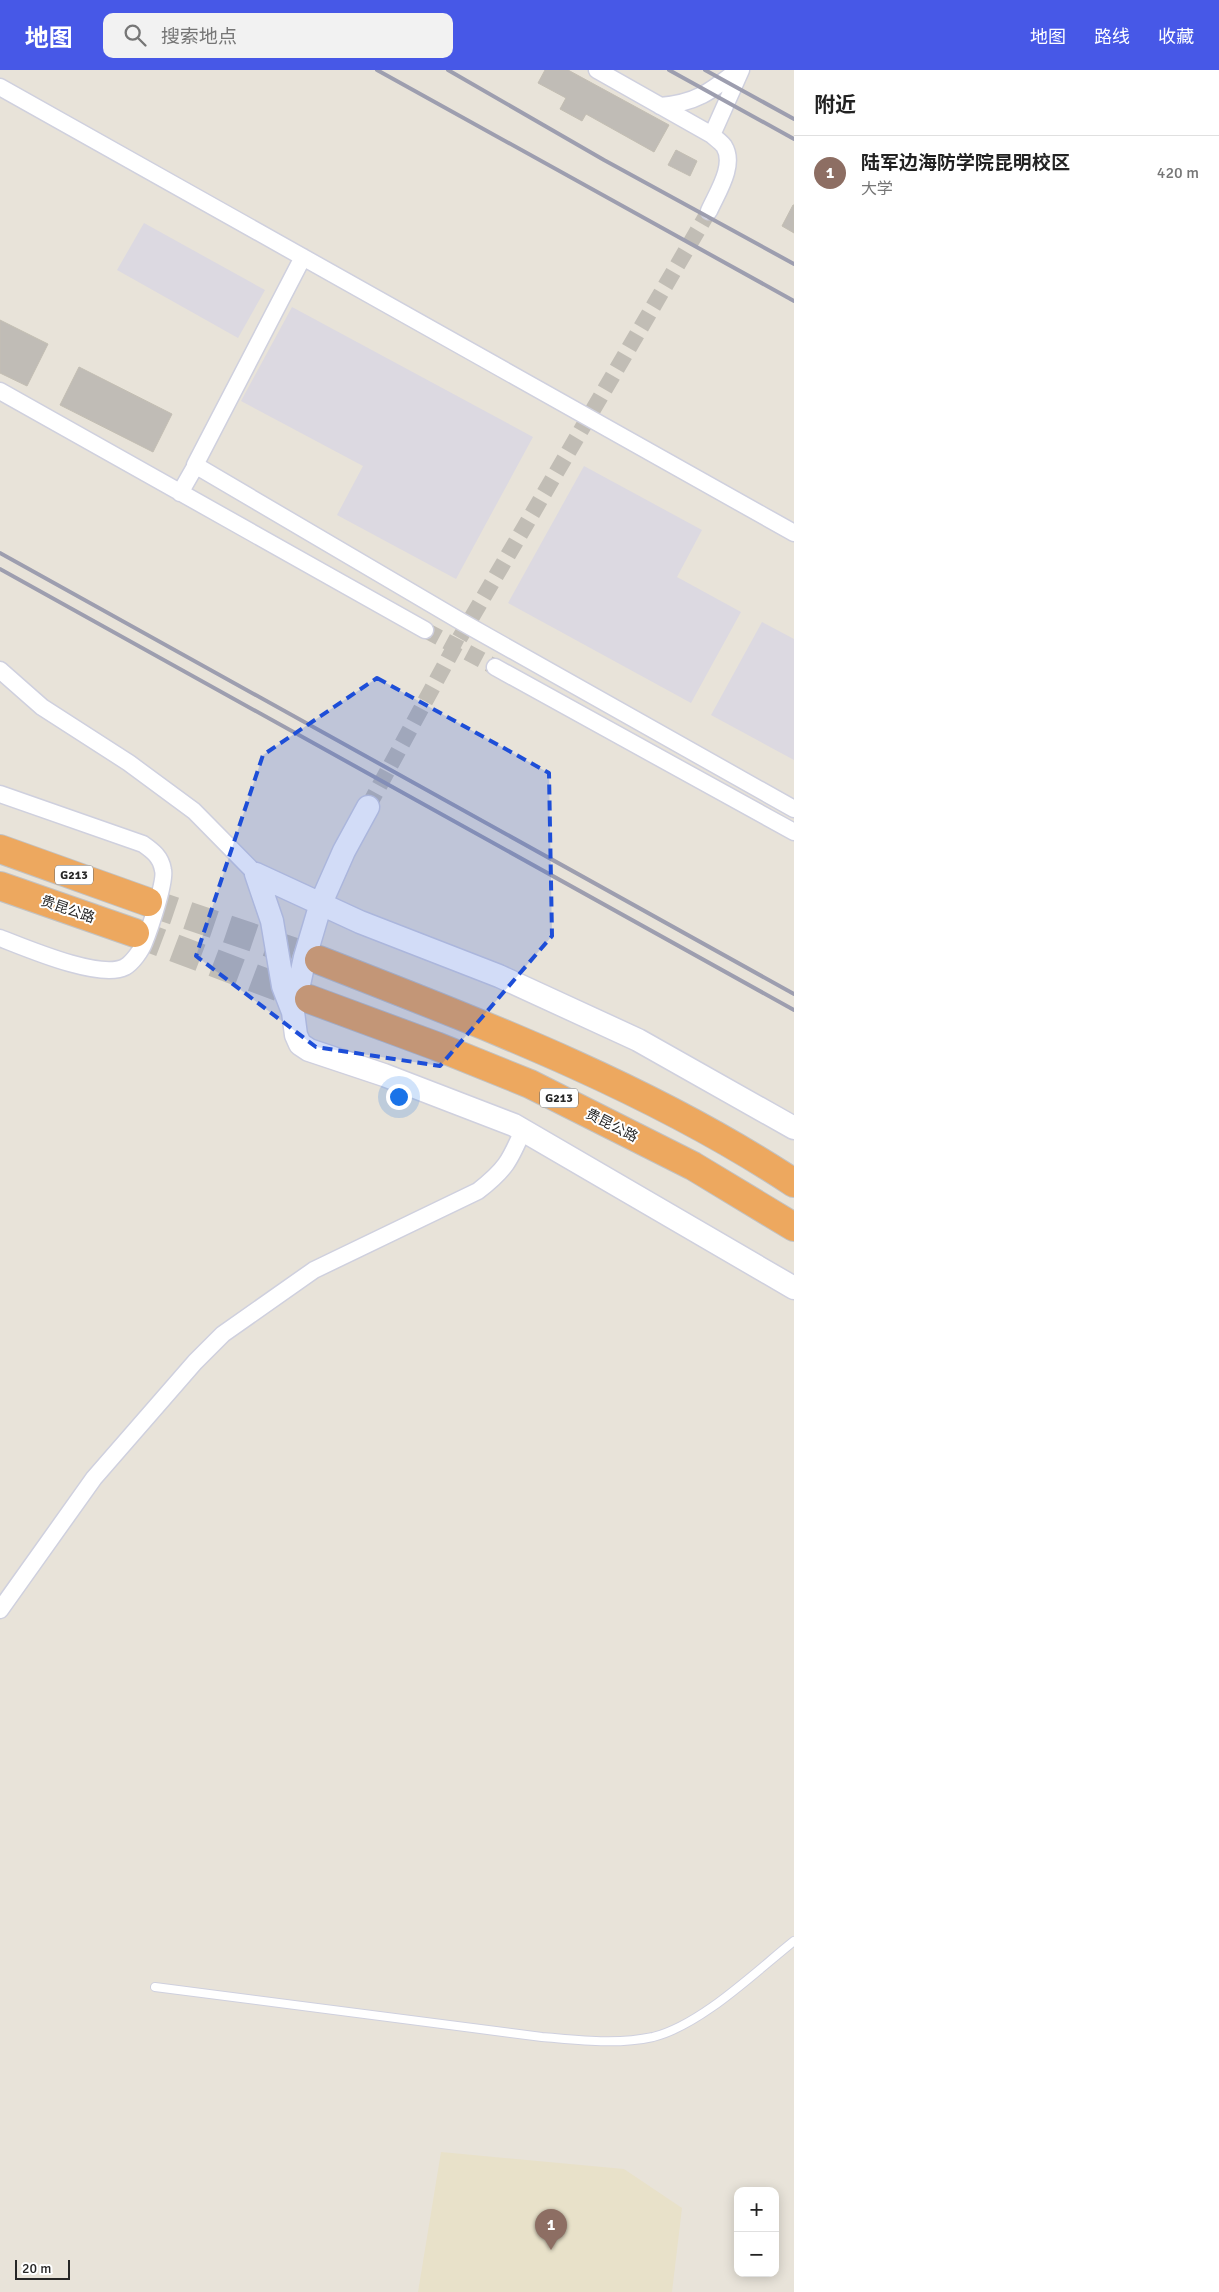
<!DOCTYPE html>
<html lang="zh">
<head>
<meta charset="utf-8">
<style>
  :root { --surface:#fff; --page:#f2f2f2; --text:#222; --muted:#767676; --line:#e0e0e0; --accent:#4758e7 }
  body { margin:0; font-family:Signika,"Noto Sans SC",sans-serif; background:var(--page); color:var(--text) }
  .controls { position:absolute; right:15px; bottom:15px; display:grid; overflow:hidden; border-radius:10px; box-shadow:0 2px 12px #0003 }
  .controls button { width:45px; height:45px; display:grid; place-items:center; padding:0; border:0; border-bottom:1px solid var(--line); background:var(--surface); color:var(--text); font:25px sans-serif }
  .scale { position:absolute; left:15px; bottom:12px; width:55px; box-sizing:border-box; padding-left:5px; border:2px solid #262626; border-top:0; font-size:14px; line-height:18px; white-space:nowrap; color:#262626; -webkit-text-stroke:4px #fff; paint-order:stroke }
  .you { position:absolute; left:398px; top:1026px; width:18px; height:18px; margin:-12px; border:4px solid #fff; border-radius:50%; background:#1a73e8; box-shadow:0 0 0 8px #1a73e833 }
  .badge { display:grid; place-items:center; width:32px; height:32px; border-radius:50%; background:var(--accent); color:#fff; font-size:16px; font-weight:700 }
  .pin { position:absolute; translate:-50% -41px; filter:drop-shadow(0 1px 2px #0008) }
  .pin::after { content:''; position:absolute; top:26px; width:18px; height:15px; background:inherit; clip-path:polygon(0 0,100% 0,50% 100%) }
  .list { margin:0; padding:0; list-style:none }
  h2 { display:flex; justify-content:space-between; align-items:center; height:65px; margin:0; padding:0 20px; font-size:21px }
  h2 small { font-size:16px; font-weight:400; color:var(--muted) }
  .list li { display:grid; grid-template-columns:32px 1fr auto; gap:15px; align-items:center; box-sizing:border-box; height:75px; padding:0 20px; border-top:1px solid var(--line) }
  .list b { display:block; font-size:19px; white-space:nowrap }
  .list p { margin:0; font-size:16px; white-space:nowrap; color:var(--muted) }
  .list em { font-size:16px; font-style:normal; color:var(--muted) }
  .icon { flex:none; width:28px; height:28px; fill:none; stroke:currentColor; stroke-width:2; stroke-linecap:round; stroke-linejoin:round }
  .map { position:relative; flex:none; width:794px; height:2222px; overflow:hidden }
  header { display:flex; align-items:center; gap:30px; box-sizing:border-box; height:70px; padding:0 25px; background:var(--accent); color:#fff }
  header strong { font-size:24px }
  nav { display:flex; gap:28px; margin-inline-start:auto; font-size:18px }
  .search { width:350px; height:45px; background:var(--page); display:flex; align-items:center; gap:12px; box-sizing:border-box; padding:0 18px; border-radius:10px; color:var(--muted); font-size:19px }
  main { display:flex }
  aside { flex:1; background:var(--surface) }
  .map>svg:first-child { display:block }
  .industrial { fill:#dcd9e1 }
  .education { fill:#e8e1c9 }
  .building { fill:#c0bcb6; stroke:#c3beb3 }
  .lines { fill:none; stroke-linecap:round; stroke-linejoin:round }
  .street-tunnel { stroke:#c1bdb5; stroke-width:16; stroke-dasharray:16 8; stroke-linecap:butt }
  .highway-tunnel { stroke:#c1bdb5; stroke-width:28; stroke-dasharray:28 14; stroke-linecap:butt }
  .lane-casing { stroke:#cfd0de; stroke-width:10 }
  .street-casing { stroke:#cfd0de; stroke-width:19 }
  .secondary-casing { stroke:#cfd0de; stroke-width:25 }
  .highway-casing { stroke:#c2c2c2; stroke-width:30 }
  .lane { stroke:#fff; stroke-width:8 }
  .street { stroke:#fff; stroke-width:16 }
  .secondary { stroke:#fff; stroke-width:22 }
  .highway { stroke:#eda85f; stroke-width:28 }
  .rail { stroke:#9d9eaf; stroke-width:4 }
  .marked { fill:#1d4ed8; fill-opacity:0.2; stroke:#1d4ed8; stroke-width:4; stroke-dasharray:10 6; stroke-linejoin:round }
  .labels { text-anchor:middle; stroke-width:4; stroke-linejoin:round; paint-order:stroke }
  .shield { fill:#fff; stroke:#676767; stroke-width:1 }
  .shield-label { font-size:12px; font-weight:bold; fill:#262626 }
  .street-label { font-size:14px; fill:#262626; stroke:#fff }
</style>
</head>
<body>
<header>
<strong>地图</strong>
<div class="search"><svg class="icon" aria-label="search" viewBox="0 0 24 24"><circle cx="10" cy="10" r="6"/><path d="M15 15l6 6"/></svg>搜索地点</div>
<nav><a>地图</a><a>路线</a><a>收藏</a></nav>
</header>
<main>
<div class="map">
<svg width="794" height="2222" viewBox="0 0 794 2222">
  <rect width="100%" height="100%" fill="#e8e3d9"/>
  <path class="industrial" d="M144,153l121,67 -27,48 -121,-68z
    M292,237l241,130 -77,142 -119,-64 26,-49 -122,-65z
    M584,396l118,64 -25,47 64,35 -50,91 -183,-100z
    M762,552l32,17v121l-83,-45z"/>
  <path class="education" d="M441,2082l183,17 58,39 -10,84h-254z"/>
  <path class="building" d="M545,0h23l101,55 -15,27 -68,-38 -4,7 -22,-12 6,-11 -28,-15z
    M676,80l21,11 -7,15 -22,-11z
    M793,135h1v28l-12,-7z
    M0,250l48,24 -21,42 -27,-13z
    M79,297l93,47 -19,38 -93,-47z"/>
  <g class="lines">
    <path class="street-tunnel" d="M425,560l70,37
      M368,737l87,-161 254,-435"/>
    <path class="highway-tunnel" d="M148,832l171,58
      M135,863l172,65"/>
    <g class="lane-casing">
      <path id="lane" d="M155,1917l387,50c37,3 74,8 111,0 48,-12 102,-65 141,-96"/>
    </g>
    <g class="street-casing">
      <path id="street" d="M597,0l115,65c3,3 9,7 12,11 12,19 -7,47 -15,65
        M0,17l794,446
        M660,36c36,-3 50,-14 78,-36
        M712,65l29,-65
        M303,187l-108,208 267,157 332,187
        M0,321l425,239
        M180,423l16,-28
        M495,597l299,165
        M0,600l42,37 87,56 65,48 62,63
        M0,724l143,50c10,7 18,13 20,26 3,11 -14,61 -19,73 -3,8 -12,20 -19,24 -25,13 -99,-19 -125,-29
        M0,1540l94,-132 101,-116 28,-28 91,-64 164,-79c27,-21 32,-30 45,-61"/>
    </g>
    <g class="secondary-casing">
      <path id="secondary" d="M368,737l-24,44 -23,52 -16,54 -12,55 3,23 4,9 9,6 75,25 130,50 280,163
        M256,804l104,48 139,54 139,64 156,88
        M256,804l16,47 11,65 10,26"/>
    </g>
    <g class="highway-casing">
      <path id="highway" d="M0,779l148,53
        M0,816l135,47
        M319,890c161,63 330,127 475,223
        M309,929l127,47 94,38 163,82 101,61"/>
    </g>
    <use href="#lane" class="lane"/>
    <use href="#street" class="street"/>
    <use href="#secondary" class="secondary"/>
    <use href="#highway" class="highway"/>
    <path class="rail" d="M377,0l417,231
      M448,0l156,90 190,104
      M669,0l125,69
      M705,0l89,49
      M0,483l794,441
      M0,499l794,441"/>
  </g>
  <path class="marked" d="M377,608l172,95 3,163 -112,130 -124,-19 -120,-91 67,-201z"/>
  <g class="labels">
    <g class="shield">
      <rect x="55" y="795.5" width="38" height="19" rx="4"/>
      <rect x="540" y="1018.5" width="38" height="19" rx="4"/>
    </g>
    <g class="shield-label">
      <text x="74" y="809">G213</text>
      <text x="559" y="1032">G213</text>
    </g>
    <g class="street-label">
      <text transform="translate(68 839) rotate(19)" y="5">贵昆公路</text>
      <text transform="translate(612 1055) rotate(27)" y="5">贵昆公路</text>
    </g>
  </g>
</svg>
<div class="controls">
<button>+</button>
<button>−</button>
</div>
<div class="scale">20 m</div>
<div class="you"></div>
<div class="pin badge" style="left:551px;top:2180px;background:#8d6e63">1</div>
</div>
<aside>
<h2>附近<small></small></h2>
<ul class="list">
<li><span class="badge" style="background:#8d6e63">1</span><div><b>陆军边海防学院昆明校区</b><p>大学</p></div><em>420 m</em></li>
</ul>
</aside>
</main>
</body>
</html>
